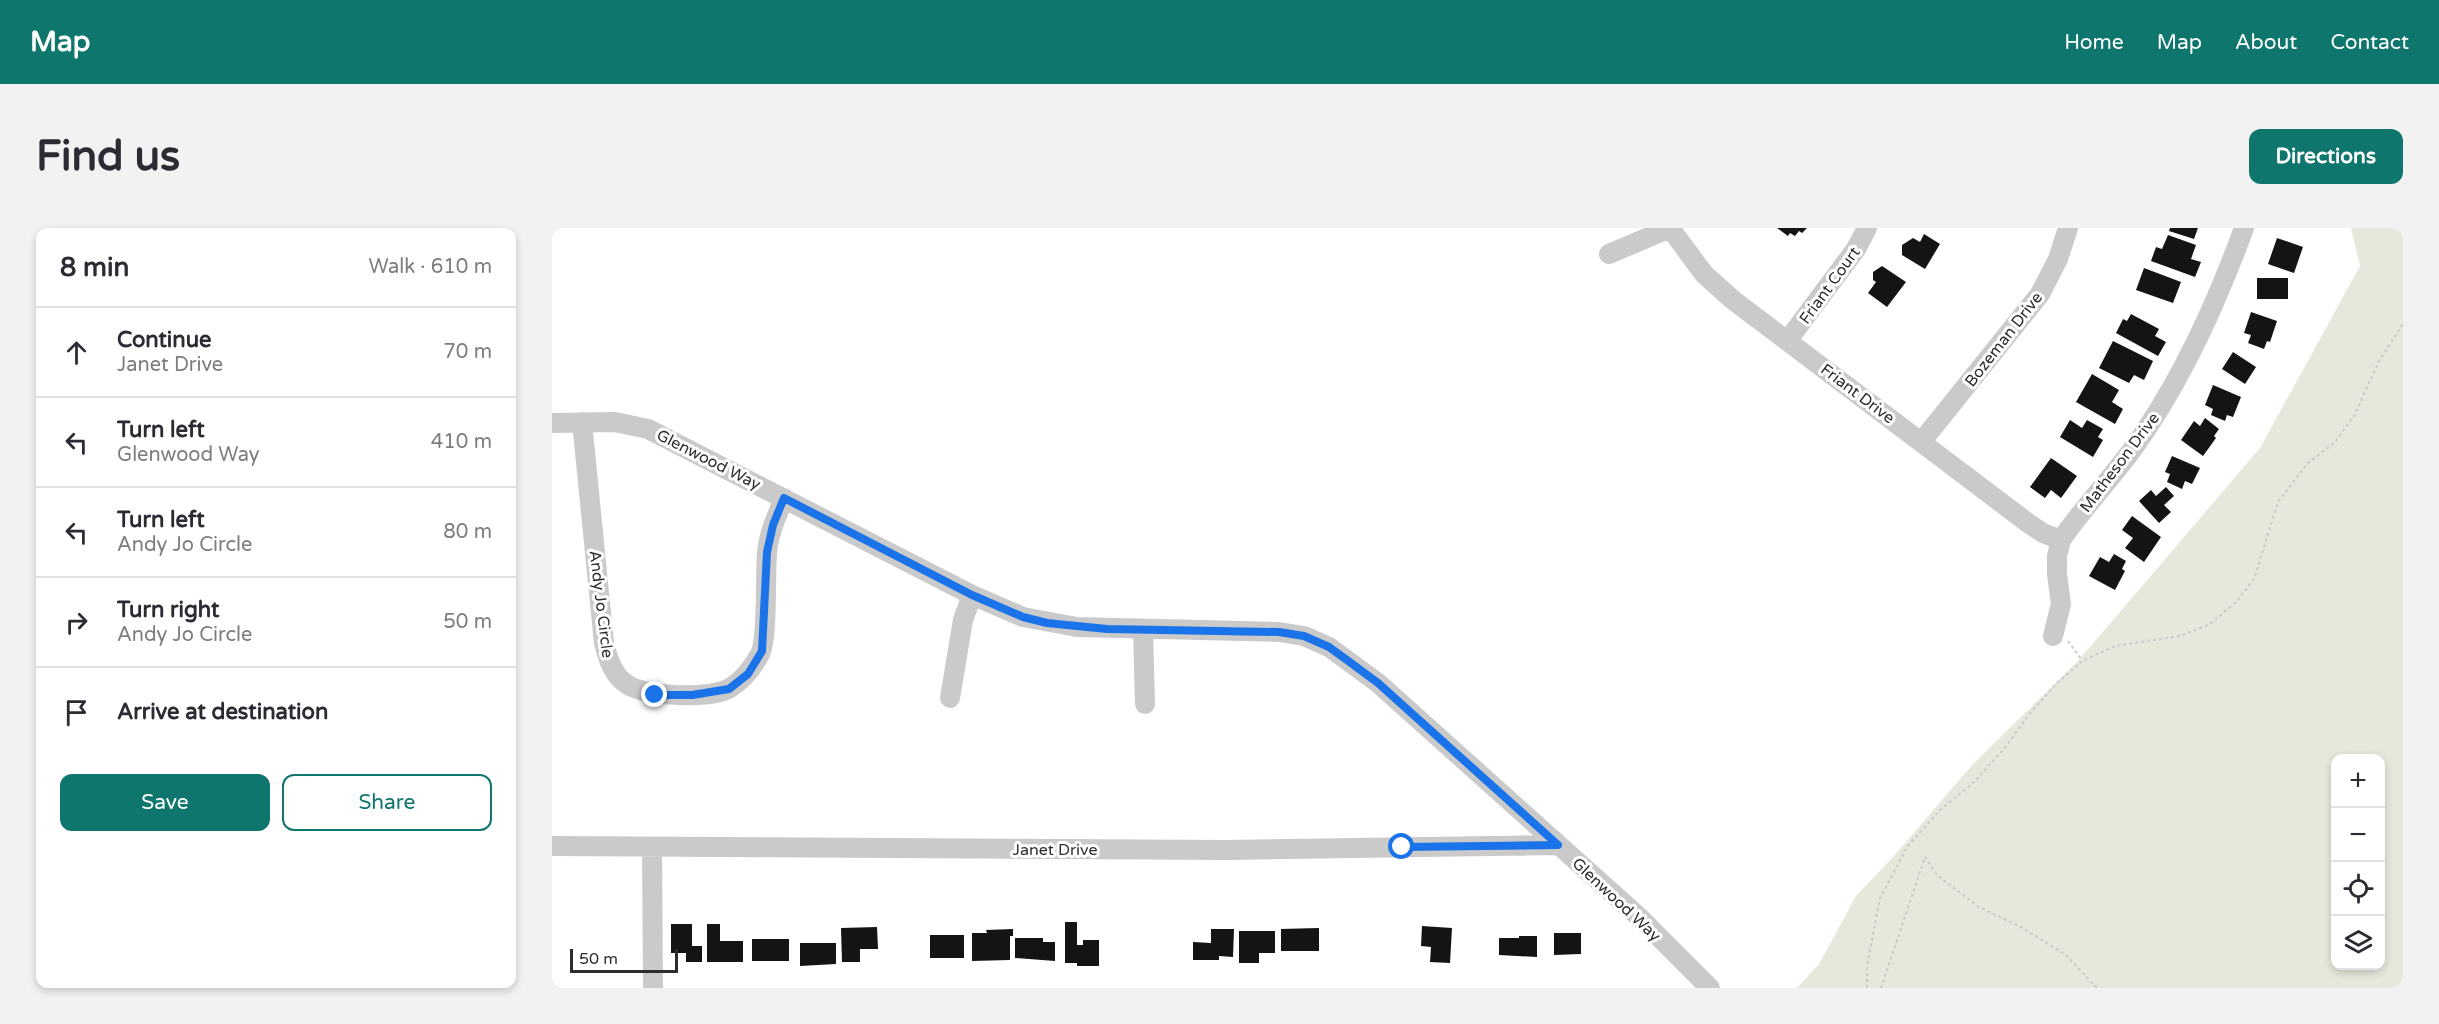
<!DOCTYPE html>
<html lang="en">
<head>
<meta charset="utf-8">
<style>
  :root { --surface:#fff; --page:#f2f2f3; --text:#2b2b33; --muted:#7c7c81; --line:#e1e1e2; --accent:#0f766e }
  body { margin:0; font-family:"Varela Round",sans-serif; background:var(--page); color:var(--text) }
  .controls { position:absolute; right:18px; bottom:18px; display:grid; overflow:hidden; border-radius:12px; box-shadow:0 3px 9px #0003 }
  .controls button { width:54px; height:54px; display:grid; place-items:center; padding:0; border:0; border-bottom:2px solid var(--line); background:var(--surface); color:var(--text); font:30px sans-serif }
  .scale { position:absolute; left:18px; bottom:15px; width:108px; box-sizing:border-box; padding-left:6px; border:3px solid #2d2d2d; border-top:0; font-size:16px; line-height:21px; white-space:nowrap; color:#2d2d2d; -webkit-text-stroke:4px #fff; paint-order:stroke }
  .stop { position:absolute; width:18px; height:18px; margin:-14px; border:4px solid #1a73e8; border-radius:50%; background:#fff }
  .stop.end { background:#1a73e8; border-color:#fff; box-shadow:0 2px 6px #0008 }
  .list { margin:0; padding:0; list-style:none }
  h2 { display:flex; justify-content:space-between; align-items:center; height:78px; margin:0; padding:0 24px; font-size:26px }
  h2 small { font-size:20px; font-weight:400; color:var(--muted) }
  .list li { display:grid; grid-template-columns:39px 1fr auto; gap:18px; align-items:center; box-sizing:border-box; height:90px; padding:0 24px; border-top:2px solid var(--line) }
  .list b { display:block; font-size:22px; white-space:nowrap }
  .list p { margin:0; font-size:20px; white-space:nowrap; color:var(--muted) }
  .list em { font-size:20px; font-style:normal; color:var(--muted) }
  .actions { display:flex; gap:12px; padding:18px 24px }
  .actions a { flex:1; padding:14px 0; border:2px solid var(--accent); border-radius:12px; text-align:center; font-size:21px; color:var(--accent) }
  .actions .main { background:var(--accent); color:#fff }
  .icon { flex:none; width:33px; height:33px; fill:none; stroke:currentColor; stroke-width:2; stroke-linecap:round; stroke-linejoin:round }
  .map { position:relative; flex:none; width:1851px; height:760px; overflow:hidden; border-radius:12px }
  header { display:flex; align-items:center; gap:36px; box-sizing:border-box; height:84px; padding:0 30px; background:var(--accent); color:#fff }
  header strong { font-size:28px }
  nav { display:flex; gap:33px; margin-inline-start:auto; font-size:21px }
  .intro { display:flex; align-items:center; justify-content:space-between; box-sizing:border-box; height:144px; padding:0 36px }
  h1 { margin:0; font-size:42px }
  .button { padding:15px 27px; border-radius:12px; background:var(--accent); color:#fff; font-size:21px; font-weight:700 }
  main { display:flex; gap:36px; padding:0 36px }
  aside { flex:1; background:var(--surface); border-radius:12px; box-shadow:0 3px 9px #0003 }
  .map>svg:first-child { display:block }
  .green { fill:#e5e9dc; fill-rule:evenodd }
  .building { fill:#141414 }
  .lines { fill:none; stroke-linecap:round; stroke-linejoin:round }
  .path { stroke:#cacaca; stroke-width:2; stroke-dasharray:3 3; stroke-linecap:butt }
  .minor { stroke:#cacaca; stroke-width:20 }
  .route { stroke:#1a73e8; stroke-width:8 }
  .labels { text-anchor:middle; stroke-width:6; stroke-linejoin:round; paint-order:stroke }
  .street-label { font-size:16px; fill:#2d2d2d; stroke:#fff }
</style>
</head>
<body>
<header>
<strong>Map</strong>
<nav><a>Home</a><a>Map</a><a>About</a><a>Contact</a></nav>
</header>
<div class="intro"><h1>Find us</h1><a class="button">Directions</a></div>
<main>
<aside>
<h2>8 min<small>Walk · 610 m</small></h2>
<ul class="list">
<li><svg class="icon" aria-label="ahead" viewBox="0 0 24 24"><path d="M12 20V5M6 11l6-6 6 6"/></svg><div><b>Continue</b><p>Janet Drive</p></div><em>70 m</em></li>
<li><svg class="icon" aria-label="left" viewBox="0 0 24 24"><path d="M17 20v-9H6M10 6l-5 5 5 5"/></svg><div><b>Turn left</b><p>Glenwood Way</p></div><em>410 m</em></li>
<li><svg class="icon" aria-label="left" viewBox="0 0 24 24"><path d="M17 20v-9H6M10 6l-5 5 5 5"/></svg><div><b>Turn left</b><p>Andy Jo Circle</p></div><em>80 m</em></li>
<li><svg class="icon" aria-label="right" viewBox="0 0 24 24"><path d="M7 20v-9h11M14 6l5 5-5 5"/></svg><div><b>Turn right</b><p>Andy Jo Circle</p></div><em>50 m</em></li>
<li><svg class="icon" aria-label="arrive" viewBox="0 0 24 24"><path d="M6 21V4h12l-3 4 3 4H6"/></svg><div><b>Arrive at destination</b></div></li>
</ul>
<div class="actions"><a class="main">Save</a><a>Share</a></div>
</aside>
<div class="map">
<svg width="1851" height="760" viewBox="0 0 1851 760">
  <rect width="100%" height="100%" fill="#fff"/>
  <path class="green" d="M1799,0h52v760h-606l22,-24 37,-68 38,-40 78,-91 106,-104 182,-213 100,-182zM1784,530h44v208h-44z"/>
  <path class="building" d="M1225,0h30l-5,5 -3,-2 -4,5 -5,-3 -2,3z
    M1618,0h28l-4,11 -25,-8z
    M1372,6l16,10 -15,25 -23,-14v-10l11,-7 7,4z
    M1616,7l28,10 -5,14 10,3 -6,15 -44,-16 5,-14 6,2z
    M1725,10l26,9 -9,26 -26,-9z
    M1330,38l24,16 -19,25 -19,-14 8,-11 -3,-2v-8z
    M1592,40l37,14 -8,21 -37,-13z
    M1705,50h31v21h-31z
    M1699,84l26,9 -7,21 -3,-1 -3,8 -16,-6 3,-8 -7,-2z
    M1579,86l28,15 -4,7 11,6 -8,14 -42,-23 7,-14 4,2z
    M1561,113l40,20 -9,19 -10,-5 -5,8 -30,-15z
    M1681,124l23,15 -11,17 -23,-15z
    M1540,146l27,16 -7,12 11,7 -8,15 -39,-22z
    M1661,157l28,12 -8,20 -6,-2 -2,6 -14,-6 2,-6 -8,-4z
    M1653,190l14,11 -5,7 2,2 -13,18 -22,-16 13,-19 6,5z
    M1518,192l12,8 5,-8 16,9 -5,8 5,3 -10,17 -33,-20z
    M1620,228l28,12 -8,16 -7,-3 -3,8 -15,-7 3,-8 -5,-2z
    M1499,230l26,18 -16,22 -10,-8 -6,8 -15,-11z
    M1614,259l8,9 -10,9 7,7 -12,11 -20,-22 12,-11 5,6z
    M1580,288l29,21 -17,25 -19,-14 8,-10 -11,-8z
    M1562,326l12,7 -4,8 3,2 -10,19 -26,-14 11,-19 9,5z
    M513,694h12v23h6v-5h16v26h-22v-3h-12z
    M119,696h21v22h10v16h-16v-9h-15z
    M155,696h13v17h23v21h-36z
    M870,698l30,2 -2,35 -20,-1 1,-15 -10,-1z
    M325,699l1,22h-18v13h-18l-1,-34z
    M767,700v23h-38v-22z
    M461,701v7h-3v24l-38,1v-28h15l-1,-3z
    M659,701h23l-1,28 -14,-1v4h-26v-18l18,1z
    M687,703h36v22h-16v10h-20z
    M1002,705h27v21l-27,1z
    M378,707h34v23h-34z
    M967,708h18v21l-38,-2v-17h20z
    M463,710h28v4h12v19l-40,-3z
    M200,711h37v22h-37z
    M248,715h36v21l-36,2z"/>
  <g class="lines">
    <path class="path" d="M1516,413l14,19
      M1315,760v-22l13,-68 27,-51 32,-36 35,-29 30,-33 27,-37 25,-28 26,-23 33,-15 65,-10 30,-12 26,-22 18,-23 24,-77 29,-38 28,-22 19,-26 25,-55 24,-37
      M1329,760l44,-131 13,19 41,31 42,20 45,28 31,33"/>
    <path class="minor" d="M1118,0l34,46 29,26 295,223 15,10 18,7
      M1057,26l61,-26
      M1236,112l68,-91 11,-21
      M30,194l22,221c4,16 9,33 24,42 20,12 83,14 102,3 13,-8 23,-21 30,-34 8,-15 5,-79 7,-100 1,-20 10,-38 17,-56
      M0,195l63,-1 33,7 324,166 51,22 54,10 202,5 25,4 25,11 49,36 261,234 71,71
      M1370,213l118,-147 18,-35 10,-31
      M591,401l2,75
      M1501,408l8,-32 -4,-30v-18l4,-16c22,-32 48,-59 71,-90 48,-66 84,-145 112,-222
      M398,470l13,-78 9,-25
      M0,618l675,4 331,-5
      M100,619l1,141"/>
  </g>
  <g class="lines">
    <path class="route" d="M103,467h37l37,-6 19,-15 14,-23 5,-99 6,-27 11,-27 188,97 51,22 24,6 60,6 172,3 25,4 25,11 22,16 27,20 180,162 -156,2"/>
  </g>
  <g class="labels">
    <g class="street-label">
      <text transform="translate(1277 57) rotate(-54)" y="6">Friant Court</text>
      <text transform="translate(1451 111) rotate(-52)" y="6">Bozeman Drive</text>
      <text transform="translate(1306 165) rotate(37)" y="6">Friant Drive</text>
      <text transform="translate(157 231) rotate(27)" y="6">Glenwood Way</text>
      <text transform="translate(1567 234) rotate(-53)" y="6">Matheson Drive</text>
      <text transform="translate(50 376) rotate(83)" y="6">Andy Jo Circle</text>
      <text x="503" y="627">Janet Drive</text>
      <text transform="translate(1065 671) rotate(43)" y="6">Glenwood Way</text>
    </g>
  </g>
</svg>
<div class="controls">
<button>+</button>
<button>−</button>
<button><svg class="icon" aria-label="locate" viewBox="0 0 24 24"><circle cx="12" cy="12" r="6"/><path d="M12 2v4M12 18v4M2 12h4M18 12h4"/></svg></button>
<button><svg class="icon" aria-label="layers" viewBox="0 0 24 24"><path d="M12 4l9 5-9 5-9-5zM3 14l9 5 9-5"/></svg></button>
</div>
<div class="scale">50 m</div>
<div class="stop" style="left:850px;top:619px"></div>
<div class="stop end" style="left:103px;top:467px"></div>
</div>
</main>
</body>
</html>
